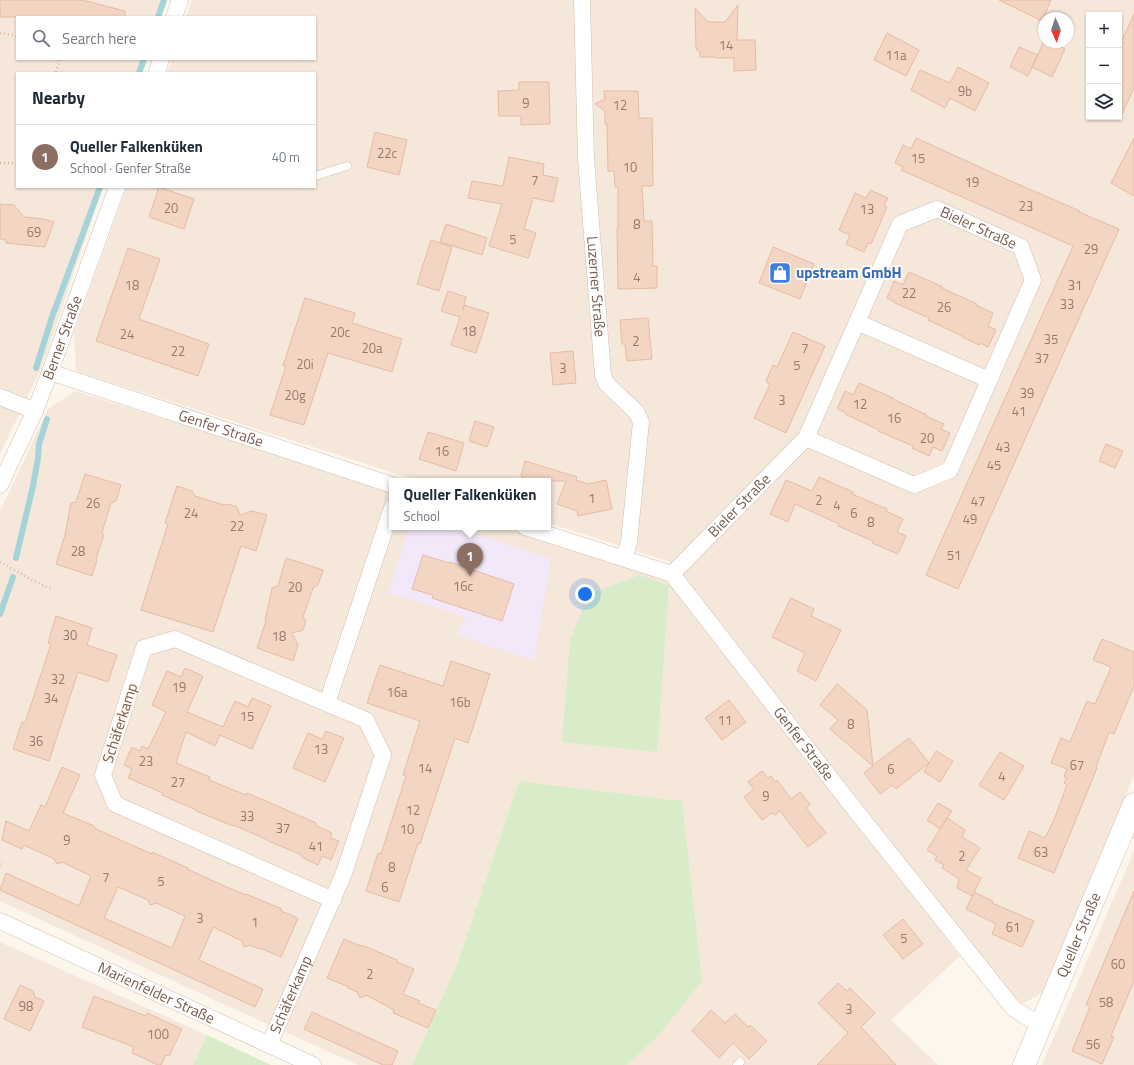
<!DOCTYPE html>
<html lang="en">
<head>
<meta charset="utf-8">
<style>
  :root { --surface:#fff; --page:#f6f6f7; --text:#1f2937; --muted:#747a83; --line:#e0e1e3; --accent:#e76f51 }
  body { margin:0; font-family:"Titillium Web",sans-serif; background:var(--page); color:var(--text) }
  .controls { position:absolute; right:12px; top:12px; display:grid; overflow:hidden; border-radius:0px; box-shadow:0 1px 3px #0004 }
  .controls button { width:36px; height:36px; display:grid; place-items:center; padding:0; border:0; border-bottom:1px solid var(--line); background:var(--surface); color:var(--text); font:20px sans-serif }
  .compass { position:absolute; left:1038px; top:12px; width:36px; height:36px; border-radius:50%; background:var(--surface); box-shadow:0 1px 3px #0004; rotate:177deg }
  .you { position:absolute; left:585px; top:594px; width:14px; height:14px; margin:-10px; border:3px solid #fff; border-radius:50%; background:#1a73e8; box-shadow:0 0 0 6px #1a73e833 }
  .badge { display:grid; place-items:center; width:26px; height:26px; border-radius:50%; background:var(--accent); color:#fff; font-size:13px; font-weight:700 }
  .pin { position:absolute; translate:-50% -33px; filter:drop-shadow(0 1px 2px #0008) }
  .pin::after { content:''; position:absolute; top:21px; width:14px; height:12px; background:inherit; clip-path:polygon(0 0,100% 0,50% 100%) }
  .popup { position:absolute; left:389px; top:478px; width:162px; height:52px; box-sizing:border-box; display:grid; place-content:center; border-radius:0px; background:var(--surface); filter:drop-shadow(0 1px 3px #0005); font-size:13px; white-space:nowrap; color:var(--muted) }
  .popup b { font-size:15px; color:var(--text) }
  .popup::after { content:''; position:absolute; left:50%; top:100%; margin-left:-8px; border:8px solid transparent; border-top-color:var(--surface) }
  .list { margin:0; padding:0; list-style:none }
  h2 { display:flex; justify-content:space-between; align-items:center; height:52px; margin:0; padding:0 16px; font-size:17px }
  h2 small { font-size:13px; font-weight:400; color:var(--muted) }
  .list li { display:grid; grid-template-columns:26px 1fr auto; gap:12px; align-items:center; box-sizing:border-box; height:64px; padding:0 16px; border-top:1px solid var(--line) }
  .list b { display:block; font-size:15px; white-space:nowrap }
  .list p { margin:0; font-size:13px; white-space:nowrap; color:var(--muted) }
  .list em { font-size:13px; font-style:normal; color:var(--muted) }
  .icon { flex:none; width:22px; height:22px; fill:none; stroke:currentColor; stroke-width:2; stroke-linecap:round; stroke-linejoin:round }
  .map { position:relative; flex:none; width:1134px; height:1065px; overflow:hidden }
  .search { position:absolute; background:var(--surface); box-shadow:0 1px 3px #0004; left:16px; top:16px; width:300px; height:44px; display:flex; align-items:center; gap:10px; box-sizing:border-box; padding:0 14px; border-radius:0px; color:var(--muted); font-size:15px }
  .panel { position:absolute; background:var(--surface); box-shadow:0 1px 3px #0004; left:16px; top:72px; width:300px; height:116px; border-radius:0px }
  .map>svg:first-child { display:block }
  .residential { fill:#f5e8da; fill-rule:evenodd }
  .education { fill:#f3e8fa }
  .green { fill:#d8ecc9 }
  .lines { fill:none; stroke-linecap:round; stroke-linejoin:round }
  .stream { stroke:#a5d3da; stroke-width:6 }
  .building { fill:#f3d5c3; stroke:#e6bba3; fill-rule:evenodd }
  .lane-casing { stroke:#d1beb0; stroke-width:9 }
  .street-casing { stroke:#d1beb0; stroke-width:17 }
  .secondary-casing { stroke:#d6c0b0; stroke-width:23 }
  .path { stroke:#d9b8a5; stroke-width:2.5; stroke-dasharray:1 3; stroke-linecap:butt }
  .lane { stroke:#fff; stroke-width:8 }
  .street { stroke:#fff; stroke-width:16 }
  .secondary { stroke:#fff; stroke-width:22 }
  .labels { text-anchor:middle; stroke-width:4; stroke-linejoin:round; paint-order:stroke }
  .number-label { font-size:13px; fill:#987a6a }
  .street-label { font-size:15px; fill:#7a5c4d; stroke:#fffaf3 }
  .shop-label { font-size:15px; font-weight:bold; fill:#366cbe; stroke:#fffaf3; text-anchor:start }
</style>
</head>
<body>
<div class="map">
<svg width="1134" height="1065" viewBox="0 0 1134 1065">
  <rect width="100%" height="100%" fill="#fdf6ec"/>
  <path class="residential" d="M0,0h167l-6,17h-144v42h130l-5,14h-125v114h86l-61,180 -42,87z
    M192,0h942v775l-90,217 -24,13 -350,-443 -122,-39v-42h-129l-343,-110 -2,-39 53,-145h188v-114h-148l5,-14h143v-42h-129zM1089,15h30v102h-30zM1044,18h24v24h-24z
    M75,391l317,99v37h118l161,50 289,379 -69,64 47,45h-311l31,-29 24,-235 -163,-20 -61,181 -46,103h-54l-137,-62 -221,-102v-390l48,-102z
    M1134,851v214h-92z
    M0,942l207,93 -14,30h-193z"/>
  <path class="education" d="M409,527h43l99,32 -17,102 -76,-26 7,-19 -77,-23z"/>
  <path class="green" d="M640,575l29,10 -12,167 -95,-10 8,-102 19,-46z
    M519,781l163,20 20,180 -44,55 -31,29h-215l46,-103z
    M207,1035l64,30h-78z"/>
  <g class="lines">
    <path class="stream" d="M158,17l6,-17
      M139,73l5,-14
      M36,368l16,-51 48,-130
      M16,558l17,-72 5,-28 1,-14 8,-25
      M0,614l13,-37"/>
  </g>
  <path class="building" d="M0,0h82l43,11v6h-125z
    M999,0h52l-9,21z
    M738,5l-1,35h18l1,30 -22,1v-13h-18l-2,-1h-14v-5l-4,-3 -1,-41 13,14h17z
    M1134,14v74l-12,26 -3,-1v-66z
    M887,33l32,17 -13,26 -32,-16z
    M1044,41l6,1 15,7 -13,28 -20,-10z
    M1019,47l19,8 -10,21 -18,-9z
    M958,67l31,16 -14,28 -25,-13 -5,10 -34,-18 9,-20 30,13z
    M519,82h30l1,42 -29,1v-9h-22l-1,-25 21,-1z
    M604,91h34l1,27h13l1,68h-11l2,35h8l1,45h4v22l-39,1 -1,-61h1v-41h-3l-1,-16h-6l-1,-47h-2v-13l-10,-7 10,-5z
    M375,132l32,8 -8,35 -32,-8z
    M916,138l90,41 74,32 -1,1 40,17 -161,360 -32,-14 147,-329 -172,-76 2,-3 -8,-4 8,-18 8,4z
    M1134,138v58l-23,-13z
    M509,157l35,7 -1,11 15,3 -5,24 -20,-4 -9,31 12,4 -8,25 -39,-12 13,-42 -34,-6 4,-17 31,5z
    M159,187l35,12 -10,30 -35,-12z
    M870,190l18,8 -4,8 3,1 -16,37 -3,-1 -4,9 -18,-8 4,-9 -11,-5 16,-37 11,5z
    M0,204l14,1 10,12 20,2 10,3 -9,25 -39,-4v-3l-6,-1z
    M446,224l41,14 -5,17 -42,-13z
    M431,240l21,7 -13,44 -22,-7z
    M773,247l41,17 -14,35 -41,-16z
    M128,248l32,11 -21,60 70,25 -11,32 -102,-35z
    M909,272l34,15 -1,1 35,16 -1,1 17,8 -5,13 8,4 -8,17 -8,-4 -1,2 -17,-8v-1l-34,-16 1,-2 -34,-15v-1l-8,-4 7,-17 9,4z
    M448,291l18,6 -3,13 1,-5 25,8 -13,40 -25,-8 9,-28 -19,-6z
    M305,298l50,15 -3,10 50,16 -10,33 -64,-19 -24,72 -34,-10 16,-49h-3z
    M648,318l4,41 -25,2 -2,-17h-3l-2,-24z
    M793,332l32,14 -39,87 -32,-15 16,-34 -4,-2 3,-8 4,-9 4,2z
    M573,351l3,32 -23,2 -3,-32z
    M859,383l34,15v1l34,16 -1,1 18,8 -3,5 9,4 -8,18 -9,-4 -4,9 -17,-8 1,-2 -35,-15 1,-1 -34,-16 1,-1 -9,-4 8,-18 8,4z
    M475,421l19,6 -7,20 -18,-6z
    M428,432l36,11 -8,28 -37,-12z
    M1106,444l17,7 -8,17 -16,-7z
    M525,461l52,16 -1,3 12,4 18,-4 6,29 -34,7 -1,-5 -20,-7 9,-23h-45l2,-4 -2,-1z
    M85,474l36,11 -5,16 -5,2 -9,29 2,3 -8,23 1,2 -5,16 -36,-12 9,-29 6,-32 5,-1z
    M819,477l34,15 -1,2 35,15 -1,2 17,8 -6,13 9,4 -8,18 -26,-11 1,-2 -35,-15 1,-2 -44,-20 -7,18 -18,-8 16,-34 26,11z
    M177,486l15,5 3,5 29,9 4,-1 9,3 3,8 12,-4 15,4 -11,36 -15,-5 -28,86 -72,-22 27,-86 -3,-1z
    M423,555l26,8 1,-1 64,22 -12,37 -70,-23 1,-3 -21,-6z
    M286,558l37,12 -5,15 -5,3 -10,29 3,3 -3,10 -11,3 6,12 -5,16 -36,-13 9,-27h-1l7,-33 6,-2z
    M791,598l23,11 -3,7 30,14 -25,51 -19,-10 8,-18 -33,-16z
    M56,616l36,12 -5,17 30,10 -9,27 -30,-10 -29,89 -36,-12 9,-27 3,1 26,-79 -3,-1z
    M1102,639l32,13v34l-20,48 -5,-2 -13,35 1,1 -43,105 -36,-15 11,-27 16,7 9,-18 13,-35 -3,-2 3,-5 -3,-1 3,-8 -16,-6 10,-25 9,4 17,-41 8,3 15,-34 1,-3 -18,-7z
    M451,661l39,13 -22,69 -13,-5 -35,106 -2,-1 -19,59 -33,-11 12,-38 3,1 25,-78 -3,-1 17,-54 -53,-18 13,-38 63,21z
    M185,668l18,8 -16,36 36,15 12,-26 13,6 4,-9 19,8 -19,43 -32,-14 -5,11 -29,-14 -10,31 34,14 -1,3 37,15 1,-2 35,15 34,15 -1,2 17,8 -2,5 9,3 -8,19 -9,-4 -4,9 -17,-8 1,-2 -34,-14v-1l-35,-15v1l-37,-15v-1l-34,-15 1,-2 -35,-15 4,-9 -8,-4 8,-18 8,4 2,-5 6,3 18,-37 -14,-7 15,-34 14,6z
    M837,684l30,26 6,55 36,-27 20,25 -33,26 -4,-4 -12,9 -16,-21 9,-7 -43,-37 8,-9 -18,-15z
    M729,700l17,22 -24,18 -17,-22z
    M326,731l18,7 -19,44 -32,-14 15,-35 14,6z
    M936,751l17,10 -13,21 -16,-10z
    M1000,752l24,14 -20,34 -25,-15z
    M62,767l18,8 -17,38 31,13v2l31,14 27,12v-2l36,16 -1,1 42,19 17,7v-1l36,15 -1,2 17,7 -17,39 -21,-9 -1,1 -9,-4 -6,2 -2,-6 -29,-14 -14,33 64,29 -8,18 -255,-117 6,-17 73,33 12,-30 -29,-14 -5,2 -3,-5 -30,-14 -2,4 -20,-9 4,-19 23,10 12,-26 4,2zM118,887l30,13 2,5 6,-2 29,13 -13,32 -68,-30z
    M762,771l6,7 3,-2 4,6 2,-2 14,19 9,-7 10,12 -4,4 20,25 -18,14 -28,-36 -5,4 -3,-2 -10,7 -18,-23 10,-8 -6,-7z
    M938,803l14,8 -12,18 -13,-9z
    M947,818l18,12 -3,7 18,11 -14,22 15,8 -7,14 19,9 -1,2 42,18 -12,26 -30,-13 4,-10 -30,-15 8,-16 -2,3 -15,-8 2,-9 -17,-11 2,-3 -9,-5 2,-4 -10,-6z
    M1134,891v90l-23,55 3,1 -12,27 -30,-13 18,-44 -4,-2z
    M903,919l20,25 -20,15 -20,-24z
    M344,939l17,7 1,-1 35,15v2l17,7 -11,25 17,7 -2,2 18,7 -8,18 -35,-15 1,-3 -28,-15 -6,3 -3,-6 -9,-4 1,-1 -22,-9z
    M838,983l9,8 3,-3 25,25 -14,14 35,38h-79l31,-32 -30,-30z
    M20,985l13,6 2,6 9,4 -14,30 -26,-12z
    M94,996l52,20 1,-3 35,16 -13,27 -3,-1 -5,10h-3l-26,-12 2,-6 -52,-20z
    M711,1010l14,13 10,-9 13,13 2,-2 17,16 -18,18 -16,-16 -14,15 -27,-27z
    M312,1012l86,39 -6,14h-9l-79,-36z"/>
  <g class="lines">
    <g class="lane-casing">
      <path id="lane" d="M315,176l32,-10
        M737,1065l3,-3"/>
    </g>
    <g class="street-casing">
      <g id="street">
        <path id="s1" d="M582,0l4,159 17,216 3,8 31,30 4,9 -12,120 -5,16"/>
        <path d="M174,17l6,-17"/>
        <path d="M157,73l4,-14"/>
        <path d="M857,322l132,58"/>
        <path id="s2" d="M50,372l342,113"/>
        <path d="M0,397l35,14"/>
        <path id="s3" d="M0,485l35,-74 15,-39 67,-185"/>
        <path id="s4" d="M525,527l147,47 180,232 161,202 12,8 16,8"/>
        <path id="s5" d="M672,574l134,-136 94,-214 37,-15 84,38 12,33 -83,190 -36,15 -108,-47"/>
        <path d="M327,703l65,-195"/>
        <path id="s6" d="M0,921l313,144"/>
        <path id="s7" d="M269,1045l75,-172 39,-118 -17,-35 -191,-81 -31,9 -41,127 12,29 218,96"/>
      </g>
    </g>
    <g class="secondary-casing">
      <g id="secondary">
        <path id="s8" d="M1024,1065l110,-261"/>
      </g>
    </g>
    <path class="path" d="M0,33l17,3
      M60,73l-4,-1 4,-13
      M0,163h17
      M0,562l34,19 17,8
      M0,866l2,-4"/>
    <use href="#lane" class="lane"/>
    <use href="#street" class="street"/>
    <use href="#secondary" class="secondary"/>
  </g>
  <defs>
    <g id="shop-square" transform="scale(1.15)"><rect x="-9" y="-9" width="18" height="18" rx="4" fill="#3f7fe0" stroke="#fffaf3"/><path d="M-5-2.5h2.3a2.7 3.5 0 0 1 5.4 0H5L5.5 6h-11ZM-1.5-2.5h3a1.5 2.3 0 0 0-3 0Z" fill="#fff"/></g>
  </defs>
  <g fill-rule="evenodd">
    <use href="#shop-square" x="780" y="273"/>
  </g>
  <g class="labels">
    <g class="number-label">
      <text x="726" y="50">14</text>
      <text x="896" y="60">11a</text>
      <text x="965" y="96">9b</text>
      <text x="526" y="108">9</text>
      <text x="620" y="110">12</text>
      <text x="387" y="158">22c</text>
      <text x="918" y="163">15</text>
      <text x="630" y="172">10</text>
      <text x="535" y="185">7</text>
      <text x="972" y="187">19</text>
      <text x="1026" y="211">23</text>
      <text x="171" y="213">20</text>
      <text x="867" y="214">13</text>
      <text x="637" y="229">8</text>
      <text x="34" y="237">69</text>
      <text x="513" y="244">5</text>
      <text x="1091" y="254">29</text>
      <text x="637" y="282">4</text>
      <text x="132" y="290">18</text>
      <text x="1075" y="290">31</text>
      <text x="909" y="298">22</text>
      <text x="1067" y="309">33</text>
      <text x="944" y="312">26</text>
      <text x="469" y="336">18</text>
      <text x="340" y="337">20c</text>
      <text x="127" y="339">24</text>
      <text x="1051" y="344">35</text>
      <text x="636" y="346">2</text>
      <text x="372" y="353">20a</text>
      <text x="805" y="353">7</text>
      <text x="178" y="356">22</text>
      <text x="1042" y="363">37</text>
      <text x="305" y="369">20i</text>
      <text x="797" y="370">5</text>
      <text x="563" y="373">3</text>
      <text x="1027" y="398">39</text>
      <text x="295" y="400">20g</text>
      <text x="782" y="405">3</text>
      <text x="860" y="409">12</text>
      <text x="1019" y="416">41</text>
      <text x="894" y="423">16</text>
      <text x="927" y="443">20</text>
      <text x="1003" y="452">43</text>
      <text x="442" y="456">16</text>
      <text x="994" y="470">45</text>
      <text x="592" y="503">1</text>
      <text x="819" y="505">2</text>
      <text x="978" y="506">47</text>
      <text x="93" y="508">26</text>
      <text x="837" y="510">4</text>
      <text x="191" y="518">24</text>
      <text x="854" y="518">6</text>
      <text x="970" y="524">49</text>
      <text x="871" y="527">8</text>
      <text x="237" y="531">22</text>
      <text x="78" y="556">28</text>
      <text x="954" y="560">51</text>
      <text x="463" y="591">16c</text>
      <text x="295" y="592">20</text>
      <text x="70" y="640">30</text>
      <text x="279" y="641">18</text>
      <text x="58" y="684">32</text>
      <text x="179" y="692">19</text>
      <text x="397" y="697">16a</text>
      <text x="51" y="703">34</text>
      <text x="460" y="707">16b</text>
      <text x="247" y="721">15</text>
      <text x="725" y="725">11</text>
      <text x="851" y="729">8</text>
      <text x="36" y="746">36</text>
      <text x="321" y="754">13</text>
      <text x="146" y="766">23</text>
      <text x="1077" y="770">67</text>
      <text x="425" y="773">14</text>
      <text x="891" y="774">6</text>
      <text x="1002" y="781">4</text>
      <text x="178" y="787">27</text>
      <text x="766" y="801">9</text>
      <text x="413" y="815">12</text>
      <text x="247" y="821">33</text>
      <text x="283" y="833">37</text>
      <text x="407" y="834">10</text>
      <text x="67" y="845">9</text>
      <text x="316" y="851">41</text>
      <text x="1041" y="857">63</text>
      <text x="962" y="861">2</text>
      <text x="392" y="872">8</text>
      <text x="106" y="882">7</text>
      <text x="161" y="886">5</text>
      <text x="385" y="892">6</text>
      <text x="200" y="923">3</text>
      <text x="255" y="927">1</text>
      <text x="1013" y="932">61</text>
      <text x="904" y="943">5</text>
      <text x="1118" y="969">60</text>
      <text x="370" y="979">2</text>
      <text x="1106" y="1007">58</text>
      <text x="26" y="1011">98</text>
      <text x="849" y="1014">3</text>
      <text x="158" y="1039">100</text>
      <text x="1093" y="1049">56</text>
    </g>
    <g class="street-label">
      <text dy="5" stroke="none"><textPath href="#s5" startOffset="510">Bieler Straße</textPath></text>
      <text dy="5" stroke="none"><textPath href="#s1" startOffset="287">Luzerner Straße</textPath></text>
      <text dy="5" stroke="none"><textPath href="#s3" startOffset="160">Berner Straße</textPath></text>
      <text dy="5" stroke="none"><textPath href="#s2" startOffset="180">Genfer Straße</textPath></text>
      <text dy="5" stroke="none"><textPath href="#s5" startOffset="96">Bieler Straße</textPath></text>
      <text transform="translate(120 723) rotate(-72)" y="5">Schäferkamp</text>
      <text dy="5" stroke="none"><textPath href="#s4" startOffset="369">Genfer Straße</textPath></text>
      <text dy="5" stroke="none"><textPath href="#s8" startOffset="141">Queller Straße</textPath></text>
      <text dy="5" stroke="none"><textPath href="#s6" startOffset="172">Marienfelder Straße</textPath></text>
      <text dy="5" stroke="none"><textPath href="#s7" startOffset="55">Schäferkamp</textPath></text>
    </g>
    <g class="shop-label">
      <text x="796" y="278">upstream GmbH</text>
    </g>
  </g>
</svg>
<div class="controls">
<button>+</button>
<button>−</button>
<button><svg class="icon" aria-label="layers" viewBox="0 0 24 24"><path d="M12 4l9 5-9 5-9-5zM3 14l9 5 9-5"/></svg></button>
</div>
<svg class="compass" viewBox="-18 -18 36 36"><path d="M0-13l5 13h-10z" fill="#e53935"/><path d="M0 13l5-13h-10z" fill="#747a83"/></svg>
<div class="you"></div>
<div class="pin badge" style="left:470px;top:576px;background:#8d6e63">1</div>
<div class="popup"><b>Queller Falkenküken</b>School</div>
<div class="search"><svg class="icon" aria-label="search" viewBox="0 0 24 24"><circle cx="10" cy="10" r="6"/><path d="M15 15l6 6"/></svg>Search here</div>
<section class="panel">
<h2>Nearby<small></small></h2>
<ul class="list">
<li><span class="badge" style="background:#8d6e63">1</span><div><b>Queller Falkenküken</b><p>School · Genfer Straße</p></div><em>40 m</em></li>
</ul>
</section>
</div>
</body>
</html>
